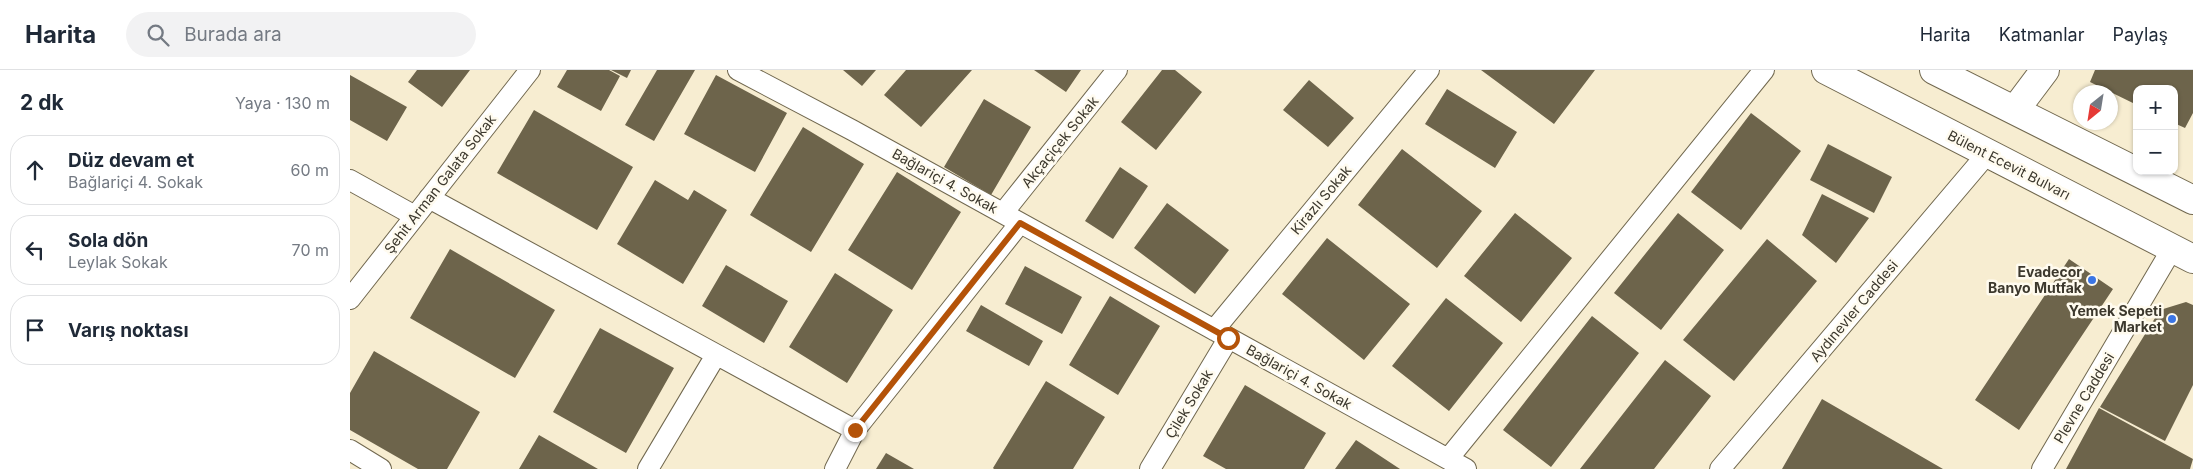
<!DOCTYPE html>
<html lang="tr">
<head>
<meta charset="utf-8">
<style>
  :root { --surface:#fff; --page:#f2f2f3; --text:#1f2937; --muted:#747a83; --line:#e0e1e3 }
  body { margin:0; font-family:Inter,sans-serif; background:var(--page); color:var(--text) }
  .controls { position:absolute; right:15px; top:15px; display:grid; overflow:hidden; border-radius:10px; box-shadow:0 1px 4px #0004 }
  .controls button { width:45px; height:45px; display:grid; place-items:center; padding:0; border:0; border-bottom:1px solid var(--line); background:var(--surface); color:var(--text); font:25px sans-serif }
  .compass { position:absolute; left:1723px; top:15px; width:45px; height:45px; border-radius:50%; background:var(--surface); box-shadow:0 1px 4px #0004; rotate:210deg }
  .stop { position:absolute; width:15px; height:15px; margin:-11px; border:4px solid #b45309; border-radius:50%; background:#fff }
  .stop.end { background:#b45309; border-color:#fff; box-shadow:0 1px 5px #0008 }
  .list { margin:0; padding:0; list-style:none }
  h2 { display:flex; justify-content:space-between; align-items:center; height:65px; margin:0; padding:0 20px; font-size:21px }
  h2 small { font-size:16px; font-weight:400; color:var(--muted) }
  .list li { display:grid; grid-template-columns:32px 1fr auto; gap:15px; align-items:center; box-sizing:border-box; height:70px; margin:0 10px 10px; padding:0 10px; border:1px solid var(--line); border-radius:20px }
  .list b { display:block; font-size:19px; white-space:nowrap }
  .list p { margin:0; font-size:16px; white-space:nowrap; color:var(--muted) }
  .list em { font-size:16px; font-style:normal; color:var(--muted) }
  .icon { flex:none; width:28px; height:28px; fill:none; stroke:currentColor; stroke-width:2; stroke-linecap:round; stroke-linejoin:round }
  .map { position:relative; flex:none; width:1843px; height:399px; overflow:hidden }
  header { display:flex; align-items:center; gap:30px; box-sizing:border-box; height:70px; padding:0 25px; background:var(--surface); border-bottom:1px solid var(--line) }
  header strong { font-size:24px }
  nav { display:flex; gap:28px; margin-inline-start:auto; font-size:18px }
  .search { width:350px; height:45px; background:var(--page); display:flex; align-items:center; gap:12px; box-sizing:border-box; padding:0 18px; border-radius:28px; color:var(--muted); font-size:19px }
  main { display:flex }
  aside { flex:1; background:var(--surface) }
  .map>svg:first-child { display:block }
  .building { fill:#6d644b }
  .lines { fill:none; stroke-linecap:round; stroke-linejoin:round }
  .street-casing { stroke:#71684f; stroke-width:22 }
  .secondary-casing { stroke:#71684f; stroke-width:30 }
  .primary-casing { stroke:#71684f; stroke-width:30 }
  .street { stroke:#fff; stroke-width:20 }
  .secondary { stroke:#fff; stroke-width:28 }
  .primary { stroke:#fff; stroke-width:28 }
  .route { stroke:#b45309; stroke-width:6 }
  .poi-dot { fill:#3b75e4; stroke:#fffbef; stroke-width:2 }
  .labels { text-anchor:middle; stroke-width:5; stroke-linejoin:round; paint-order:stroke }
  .street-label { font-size:14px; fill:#3c382d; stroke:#fffbef }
  .poi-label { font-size:14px; font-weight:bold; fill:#3c382d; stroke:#fffbef; text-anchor:end }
</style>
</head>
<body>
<header>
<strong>Harita</strong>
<div class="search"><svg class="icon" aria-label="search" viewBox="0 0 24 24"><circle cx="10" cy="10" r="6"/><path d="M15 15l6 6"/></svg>Burada ara</div>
<nav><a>Harita</a><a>Katmanlar</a><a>Paylaş</a></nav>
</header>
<main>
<aside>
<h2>2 dk<small>Yaya · 130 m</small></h2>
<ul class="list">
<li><svg class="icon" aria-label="ahead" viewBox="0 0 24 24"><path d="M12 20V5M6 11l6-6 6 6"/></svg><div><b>Düz devam et</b><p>Bağlariçi 4. Sokak</p></div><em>60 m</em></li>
<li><svg class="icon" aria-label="left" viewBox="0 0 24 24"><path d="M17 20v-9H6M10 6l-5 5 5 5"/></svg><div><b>Sola dön</b><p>Leylak Sokak</p></div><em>70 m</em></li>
<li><svg class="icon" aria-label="arrive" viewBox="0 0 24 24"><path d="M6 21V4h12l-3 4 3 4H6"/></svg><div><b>Varış noktası</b></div></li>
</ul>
</aside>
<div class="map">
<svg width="1843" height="399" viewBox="0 0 1843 399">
  <rect width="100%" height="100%" fill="#f7edd1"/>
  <path class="building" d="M67,0h53l-28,37 -34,-25z
    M217,0h42l11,6 -19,35 -44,-24z
    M261,0h20l-4,8z
    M307,0h38l-41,71 -29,-16z
    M493,0h33l-14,16z
    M556,0h66l-51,57 -37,-32z
    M684,0h47l-15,22z
    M812,0h13l27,22 -46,58 -35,-28z
    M1131,0h114l-41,54z
    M1745,0h98v43l-8,15 -11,-5v-34h-37v16l-47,-23z
    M0,5l57,32 -20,34 -37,-21z
    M366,5l71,38 -32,59 -71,-38z
    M959,10l45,38 -26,29 -45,-37z
    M1097,19l70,43 -22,36 -70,-44z
    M634,29l47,28 -40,68 -47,-28z
    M184,40l99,57 -36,63 -100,-57z
    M1401,43l50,38 -60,79 -50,-38z
    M453,57l61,37 -53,88 -61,-37z
    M1478,74l64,33 -18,36 -64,-33z
    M1052,79l80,62 -45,57 -79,-63z
    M770,97l28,19 -35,53 -28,-18z
    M547,102l64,40 -49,78 -64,-40z
    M305,110l33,20 6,-10 33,20 -44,74 -66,-40z
    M1472,124l47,24 -33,45 -34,-28z
    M817,133l62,47 -34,44 -61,-46z
    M1165,143l57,45 -51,64 -57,-46z
    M1328,143l46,37 -63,80 -47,-37z
    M977,168l83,66 -46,56 -82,-66z
    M1417,169l50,42 -83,100 -51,-41z
    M100,179l105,61 -40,68 -105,-60z
    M1719,189l44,30 -94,141 -44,-30z
    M376,195l62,36 -24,42 -62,-37z
    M675,196l57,31 -20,37 -57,-30z
    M485,203l58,37 -46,73 -58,-36z
    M760,226l50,30 -42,69 -49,-30z
    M1096,228l57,45 -54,68 -57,-45z
    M1836,232l7,3v80l-28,56 -65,-34 60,-97z
    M631,235l62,36 -14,25 -63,-35z
    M1242,246l47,37 -88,114 -48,-37z
    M250,258l74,40 -48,85 -73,-41z
    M24,281l106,61 -33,57h-29l-68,-39v-37z
    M1315,290l46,36 -57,73h-74z
    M696,311l59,36 -32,52h-79l-1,-1z
    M895,315l81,48 -22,36h-78l-23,-13z
    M1472,329l121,70h-161z
    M1749,338l94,51 -3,10h-124z
    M189,365l59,34h-79z
    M1006,370l44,29h-65z
    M536,383l28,16h-38z"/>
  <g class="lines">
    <g class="street-casing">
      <path id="street" d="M388,0l114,60 614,339
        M0,110l65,36
        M79,128l426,232
        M653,143l114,-143
        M0,229l180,-229
        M864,260l215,-260
        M0,380l31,19
        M1098,389l316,-389
        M298,399l68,-114
        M485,399l20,-39 165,-207
        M800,399l78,-130
        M1370,399l267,-315
        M1692,399l130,-220"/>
    </g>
    <g class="secondary-casing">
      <path id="secondary" d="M1665,40l30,-40"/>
    </g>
    <g class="primary-casing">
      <path id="primary" d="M1476,0l367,189
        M1584,0l259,130"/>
    </g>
    <use href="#street" class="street"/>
    <use href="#secondary" class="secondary"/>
    <use href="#primary" class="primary"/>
  </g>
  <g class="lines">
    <path class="route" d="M505,360l165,-207 208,115"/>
  </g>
  <g class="poi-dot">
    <circle cx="1742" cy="210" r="5"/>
    <circle cx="1822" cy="249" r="5"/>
  </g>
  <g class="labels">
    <g class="street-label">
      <text transform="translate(710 72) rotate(-51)" y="5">Akçaçiçek Sokak</text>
      <text transform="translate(1659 95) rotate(27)" y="5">Bülent Ecevit Bulvarı</text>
      <text transform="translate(595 111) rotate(29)" y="5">Bağlariçi 4. Sokak</text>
      <text transform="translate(90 114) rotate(-52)" y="5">Şehit Arman Galata Sokak</text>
      <text transform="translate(971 130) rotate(-50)" y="5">Kirazlı Sokak</text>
      <text transform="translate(1504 241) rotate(-50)" y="5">Aydınevler Caddesi</text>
      <text transform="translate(949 307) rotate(29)" y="5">Bağlariçi 4. Sokak</text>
      <text transform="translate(1734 328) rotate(-59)" y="5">Plevne Caddesi</text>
      <text transform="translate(839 334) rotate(-59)" y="5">Çilek Sokak</text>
    </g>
    <g class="poi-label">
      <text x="1732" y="207">Evadecor<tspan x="1732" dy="16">Banyo Mutfak</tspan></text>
      <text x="1812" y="246">Yemek Sepeti<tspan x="1812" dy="16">Market</tspan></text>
    </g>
  </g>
</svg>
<div class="controls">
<button>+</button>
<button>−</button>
</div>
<svg class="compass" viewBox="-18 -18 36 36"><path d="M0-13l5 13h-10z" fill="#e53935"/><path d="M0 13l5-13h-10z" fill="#747a83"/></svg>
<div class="stop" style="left:878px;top:268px"></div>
<div class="stop end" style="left:505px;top:360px"></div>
</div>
</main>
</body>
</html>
